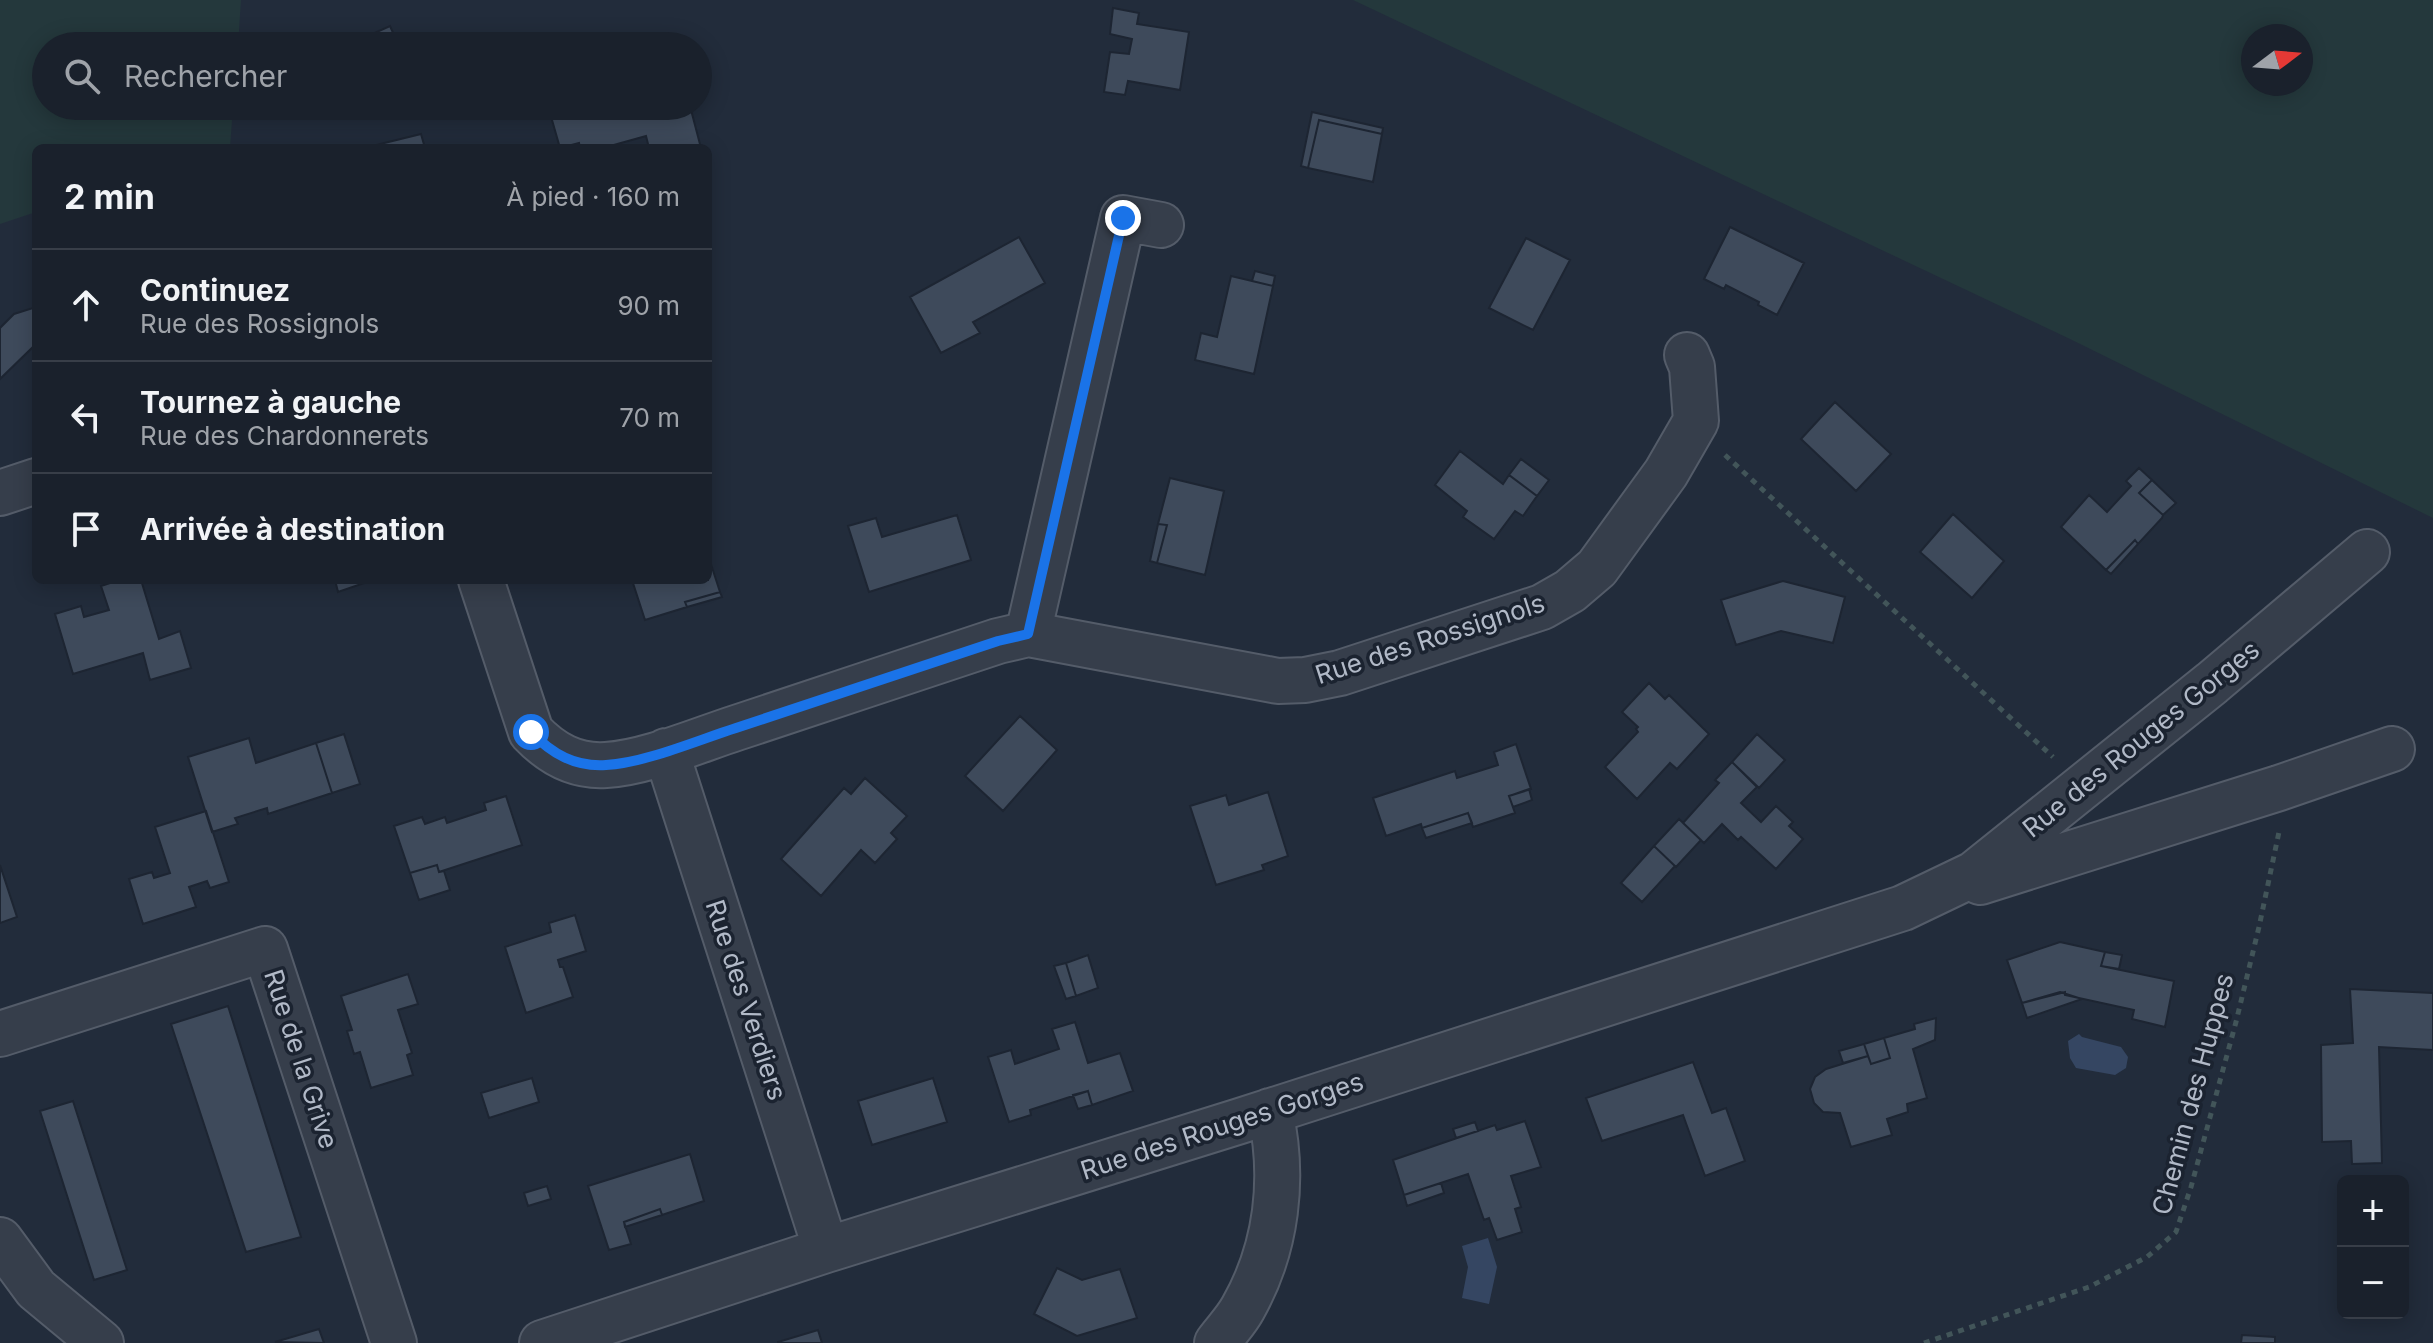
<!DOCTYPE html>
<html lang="fr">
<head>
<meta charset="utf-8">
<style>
  :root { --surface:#1a212c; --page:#272e38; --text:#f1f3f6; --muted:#9fa3a9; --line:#383e48 }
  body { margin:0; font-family:Inter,sans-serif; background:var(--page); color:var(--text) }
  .controls { position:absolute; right:24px; bottom:24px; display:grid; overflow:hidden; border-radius:12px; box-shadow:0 4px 20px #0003 }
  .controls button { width:72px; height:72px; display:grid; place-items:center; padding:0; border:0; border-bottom:2px solid var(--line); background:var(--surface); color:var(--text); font:40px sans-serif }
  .compass { position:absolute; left:2241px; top:24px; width:72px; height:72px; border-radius:50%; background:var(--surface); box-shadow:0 4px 20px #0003; rotate:74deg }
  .stop { position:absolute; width:24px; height:24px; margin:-18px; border:6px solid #1a73e8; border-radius:50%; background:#fff }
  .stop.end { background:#1a73e8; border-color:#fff; box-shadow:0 2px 8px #0008 }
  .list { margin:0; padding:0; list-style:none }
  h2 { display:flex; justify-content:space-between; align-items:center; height:104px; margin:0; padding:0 32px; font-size:34px }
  h2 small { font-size:26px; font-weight:400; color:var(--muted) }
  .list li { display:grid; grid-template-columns:52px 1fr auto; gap:24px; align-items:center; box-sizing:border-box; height:112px; padding:0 32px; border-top:2px solid var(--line) }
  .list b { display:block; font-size:30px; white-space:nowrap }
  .list p { margin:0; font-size:26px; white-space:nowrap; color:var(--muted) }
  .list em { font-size:26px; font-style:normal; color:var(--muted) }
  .icon { flex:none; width:44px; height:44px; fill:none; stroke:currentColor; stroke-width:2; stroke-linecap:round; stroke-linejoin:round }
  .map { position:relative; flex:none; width:2433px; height:1343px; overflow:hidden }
  .search { position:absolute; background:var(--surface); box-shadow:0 4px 20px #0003; left:32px; top:32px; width:680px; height:88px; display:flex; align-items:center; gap:20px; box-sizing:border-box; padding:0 28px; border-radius:44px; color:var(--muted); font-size:30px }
  .panel { position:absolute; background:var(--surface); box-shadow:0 4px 20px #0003; left:32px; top:144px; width:680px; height:440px; border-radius:12px }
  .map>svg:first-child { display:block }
  .green { fill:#24383c; fill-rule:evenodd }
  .water { fill:#354662 }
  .building { fill:#3e4a5b; stroke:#1d2532; stroke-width:2 }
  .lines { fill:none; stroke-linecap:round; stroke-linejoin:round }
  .minor-casing { stroke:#545c69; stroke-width:48 }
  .path { stroke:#425559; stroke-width:5; stroke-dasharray:6 6; stroke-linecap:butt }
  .minor { stroke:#363e4b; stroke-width:44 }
  .route { stroke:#1a73e8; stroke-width:10 }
  .labels { text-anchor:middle; stroke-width:7; stroke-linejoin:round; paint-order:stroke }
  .street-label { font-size:26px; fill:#b1b9c7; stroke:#1b2330 }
</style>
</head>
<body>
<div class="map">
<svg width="2433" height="1343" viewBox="0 0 2433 1343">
  <rect width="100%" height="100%" fill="#222c3b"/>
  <path class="green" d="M0,0h241l-3,46h-192v60h187l-3,42h-194v64l-36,12z
    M1353,0h1080v518l-363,-179zM2253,36h48v48h-48z"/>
  <path class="water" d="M2079,1034l3,3 39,10 7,10 -2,11 -11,7 -39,-7 -6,-10 -2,-17z
    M1488,1238l9,29 -8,37 -27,-6 6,-31 -6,-21z"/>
  <path class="building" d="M1113,8l26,5 -2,11 52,8 -9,58 -52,-9 -3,14 -21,-3 6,-40 19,2 3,-15 -22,-5z
    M390,26l9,20h-48l-1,-2z
    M548,106h142l11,42h-52l-3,-12 -43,12h-23l-1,-5 -19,5z
    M1312,112l71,16 -1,6 -63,-14 -11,48 -7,-2z
    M1319,120l63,14 -9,48 -65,-14z
    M421,134l4,14h-61z
    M1730,227l74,36 -27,52 -19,-10 1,-3 -33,-17 -2,4 -20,-10z
    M1019,237l26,46 -72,39 7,11 -39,20 -31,-56z
    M1526,238l44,22 -37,70 -44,-22z
    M1255,271l20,5 -2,10 -21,-5z
    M1231,276l42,10 -19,88 -59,-14 6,-27 16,4z
    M36,307v37l-36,35v-51l14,-14z
    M1835,402l56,52 -35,37 -55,-52z
    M1460,451l43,33 6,-9 28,21 -14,20 -8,-5 -21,28 -31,-22 4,-6 -32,-26z
    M1521,459l28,21 -12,16 -28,-21z
    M2139,468l13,12 -13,13 24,22 -1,3 -24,26 -3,-4 -29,30 -45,-43 28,-32 18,17 24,-26 -5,-5z
    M1170,478l54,13 -19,84 -48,-12 10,-38 -9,-1z
    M2152,480l24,23 -13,12 -24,-22z
    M1953,514l51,47 -32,37 -52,-46z
    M957,515l14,45 -102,32 -21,-66 28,-8 6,19z
    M1158,524l9,1 -10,38 -7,-2z
    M2135,540l3,4 -27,30 -5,-4z
    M708,555l12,37 -35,10 2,5 -42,13 -13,-40h76z
    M119,580h22l18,59 21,-8 11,37 -41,12 -7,-27 -70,21 -18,-60 26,-8 3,11 25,-7 -8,-24z
    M335,580h38l-35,12z
    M1783,581l62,16 -12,46 -52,-12 -45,14 -15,-45z
    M720,592l2,5 -35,10 -2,-5z
    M1649,683l16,16 4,-4 40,39 -32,35 -7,-6 -33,36 -32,-32 33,-35 -2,-3 2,-2 -16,-15z
    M1020,716l37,34 -54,61 -38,-35z
    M344,734l16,50 -28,9 -16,-50z
    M1757,734l28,26 -26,28 -27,-26z
    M249,738l7,25 60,-20 16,50 -64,21 -1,-6 -32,10 3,6 -26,8 -24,-75z
    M1516,744l15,45 -22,7 6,17 -42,14 -5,-14 -46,15 -1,-4 -35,12 -13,-38 82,-27 2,7 41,-13 -4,-13z
    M1732,762l25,25 -16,16 20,19 15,-16 17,16 -4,4 14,13 -27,30 -35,-32 -3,3 -16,-16 -18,19 -21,-20 36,-40 -4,-3z
    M865,778l42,38 -16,17 6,6 -22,24 -14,-13 -40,46 -40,-37 63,-71 7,6z
    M1529,789l3,11 -19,7 -4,-11z
    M1268,792l20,64 -26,9 2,5 -48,15 -26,-79 36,-11 3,10z
    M506,796l16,49 -83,27 -2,-7 -27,8 -16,-47 28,-9 3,7 20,-7 2,6 39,-13 -2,-7z
    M206,811l23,71 -19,6 -3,-7 -18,6 7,20 -53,17 -14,-45 23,-7 2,6 16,-5 -15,-46z
    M1468,813l4,10 -46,15 -4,-10z
    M1679,819l22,21 -25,27 -22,-21z
    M1654,846l21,20 -33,36 -21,-19z
    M0,865l17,52 -17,6z
    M437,865l2,7 5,-1 6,19 -31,10 -9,-27z
    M575,915l11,36 -28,9 2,7h3l10,30 -47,16 -21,-66 46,-15 -2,-9z
    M2060,942l45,10 -4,14 73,15 -9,46 -33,-8 2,-9 -69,-15v-3l-43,11 -15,-43z
    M2105,952l17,3 -3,14 -18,-3z
    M1088,955l10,33 -22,8 -10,-33z
    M1066,963l10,33 -10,3 -12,-33z
    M408,974l10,30 -20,6 14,43 -5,2 6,20 -42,13 -11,-36 -6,2 -7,-23 5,-1 -11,-34z
    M2350,989l83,4v57l-54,-3 3,116 -30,1 -1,-23 -29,1 -1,-97 32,-2z
    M2060,992l22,7 -55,19 -5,-15z
    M228,1006l73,231 -55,15 -75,-228z
    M1936,1018l-1,22 -22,9 14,49 -20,6 1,8 -21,7 5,16 -41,12 -11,-34 -17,-1 -9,-9 -4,-14 5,-12 11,-8 42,-13 3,8 19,-6 -6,-20 31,-9 -1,-5z
    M1075,1022l13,41 32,-10 13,38 -41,14 -4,-14 -58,19 1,5 -22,7 -21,-65 23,-7 4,14 44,-15 -7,-20z
    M1884,1038l6,20 -19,6 -7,-20z
    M1864,1044l4,12 -25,7 -4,-12z
    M1693,1062l19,51 14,-5 19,53 -40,15 -22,-61 -81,26 -16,-43z
    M532,1078l7,24 -50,16 -8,-25z
    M933,1078l14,44 -75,23 -14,-44z
    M1088,1091l4,14 -14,4 -5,-14z
    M73,1101l54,169 -33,10 -54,-169z
    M1525,1121l16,46 -30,9 10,31 -6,2 7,23 -25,8 -8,-22 -5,2 -16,-46 -64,21 -11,-35 102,-35 2,5z
    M1475,1122l3,9 -22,7 -3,-9z
    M690,1154l14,47 -42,14 -2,-6 -36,13 7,22 -22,6 -21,-64z
    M1441,1183l3,10 -37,13 -3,-11z
    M547,1186l4,13 -23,7 -4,-13z
    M660,1209l2,6 -37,12 -1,-5z
    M1057,1268l25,12 38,-11 17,49 -60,18 -43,-22z
    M319,1329l5,14 -49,-1z
    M818,1330l4,13h-44v-1z
    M2242,1335l33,2v6h-34z"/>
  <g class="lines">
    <g class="minor-casing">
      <path id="minor" d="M0,493l36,-12
        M481,580l50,152c21,22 44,35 75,33 39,-2 93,-25 130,-37 87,-29 175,-58 262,-87l30,-7 250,47 27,-1 35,-7 202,-66 28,-16 27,-23 69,-95 30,-52 -4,-54 -5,-12
        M1028,634l95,-416 38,7
        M666,751l160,499
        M1980,882l299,-94 113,-39
        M0,1034l265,-85 129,394
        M0,1240l36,49 65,54
        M542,1343l284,-93 414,-129 663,-213 71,-34 238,-191 155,-131
        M1217,1343c8,-11 19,-22 26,-35 34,-60 42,-130 27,-197"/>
    </g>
    <path class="path" d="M1725,455l328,302
      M1924,1343l165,-56 58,-30 29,-25 15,-45 45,-165 23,-95 20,-95"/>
    <use href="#minor" class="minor"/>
  </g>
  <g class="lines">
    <path class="route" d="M531,732c21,22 44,35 75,33 39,-2 92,-25 130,-37 87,-29 175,-58 262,-87l30,-7 95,-416"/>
  </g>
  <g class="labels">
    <g class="street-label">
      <text transform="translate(1430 639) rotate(-18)" y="9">Rue des Rossignols</text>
      <text transform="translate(2141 739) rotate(-39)" y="9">Rue des Rouges Gorges</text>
      <text transform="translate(746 1000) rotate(72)" y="9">Rue des Verdiers</text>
      <text transform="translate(301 1059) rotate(72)" y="9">Rue de la Grive</text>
      <text transform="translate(2193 1094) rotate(-75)" y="9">Chemin des Huppes</text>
      <text transform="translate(1222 1126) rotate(-18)" y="9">Rue des Rouges Gorges</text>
    </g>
  </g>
</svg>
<div class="controls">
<button>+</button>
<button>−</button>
</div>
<svg class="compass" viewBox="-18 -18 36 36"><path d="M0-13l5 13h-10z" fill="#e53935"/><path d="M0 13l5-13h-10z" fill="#9fa3a9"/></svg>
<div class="stop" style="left:531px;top:732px"></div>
<div class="stop end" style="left:1123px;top:218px"></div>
<div class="search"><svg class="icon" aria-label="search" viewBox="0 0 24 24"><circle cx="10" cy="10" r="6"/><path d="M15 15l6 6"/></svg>Rechercher</div>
<section class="panel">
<h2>2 min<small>À pied · 160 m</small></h2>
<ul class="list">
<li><svg class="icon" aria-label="ahead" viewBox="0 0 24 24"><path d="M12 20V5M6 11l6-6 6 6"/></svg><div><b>Continuez</b><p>Rue des Rossignols</p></div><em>90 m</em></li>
<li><svg class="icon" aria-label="left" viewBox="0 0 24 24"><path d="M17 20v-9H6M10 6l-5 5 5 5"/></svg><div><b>Tournez à gauche</b><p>Rue des Chardonnerets</p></div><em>70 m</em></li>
<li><svg class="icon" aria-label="arrive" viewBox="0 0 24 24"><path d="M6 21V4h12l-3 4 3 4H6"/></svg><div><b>Arrivée à destination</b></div></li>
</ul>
</section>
</div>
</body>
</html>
